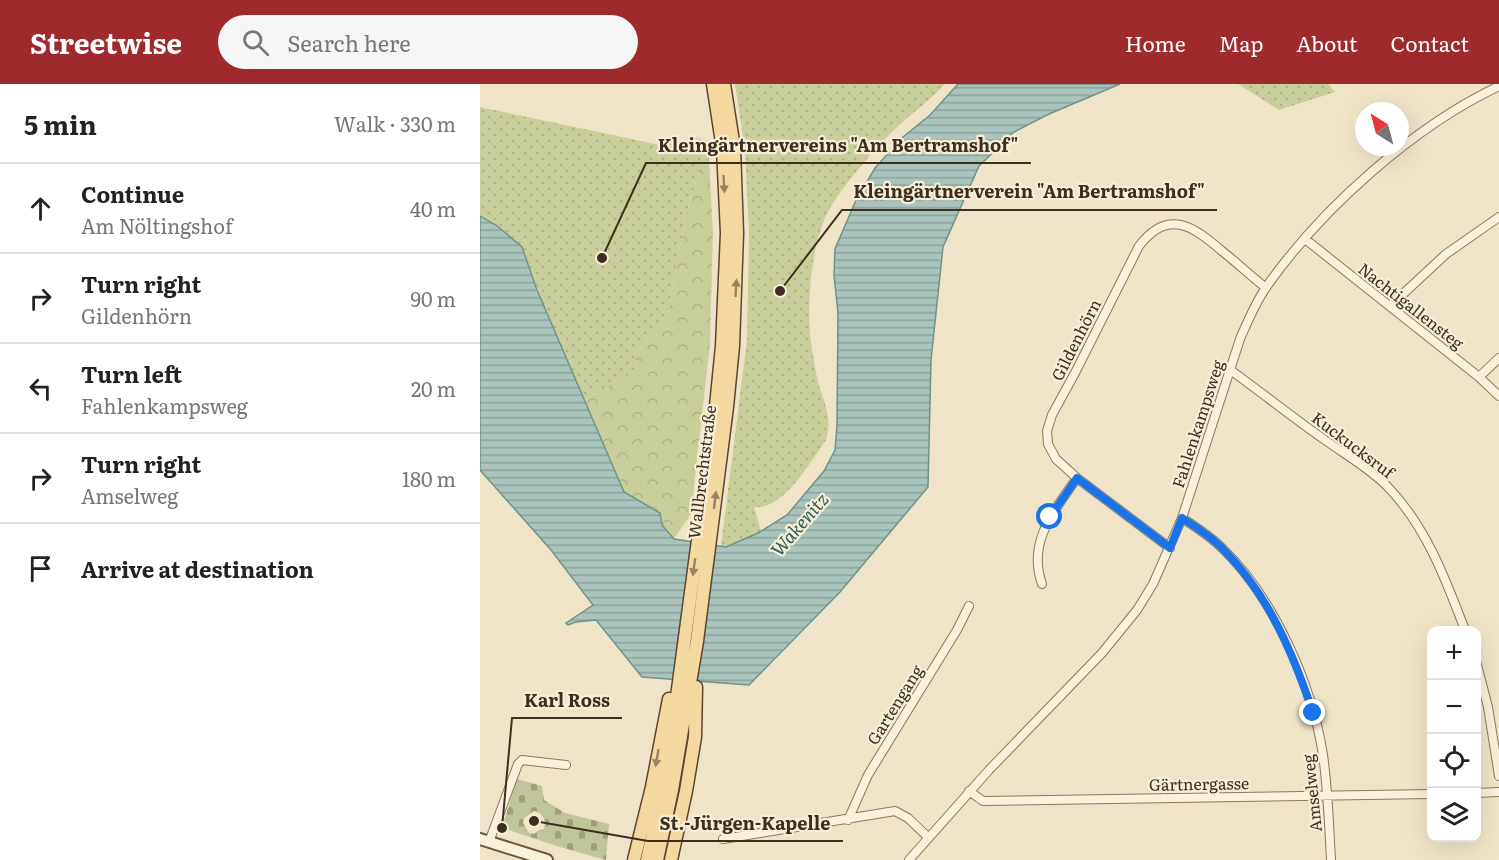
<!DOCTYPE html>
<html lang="en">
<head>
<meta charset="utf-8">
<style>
  :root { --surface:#fff; --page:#f6f6f6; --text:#222; --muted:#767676; --line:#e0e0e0; --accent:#9e2a2b }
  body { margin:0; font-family:Literata,serif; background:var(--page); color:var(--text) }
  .controls { position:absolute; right:18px; bottom:18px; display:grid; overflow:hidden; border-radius:12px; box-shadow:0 6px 24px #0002 }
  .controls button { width:54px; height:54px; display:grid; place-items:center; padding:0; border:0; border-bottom:2px solid var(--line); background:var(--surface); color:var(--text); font:30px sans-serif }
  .compass { position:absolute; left:875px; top:18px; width:54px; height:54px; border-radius:50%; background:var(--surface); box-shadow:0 6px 24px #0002; rotate:324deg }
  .stop { position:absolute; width:18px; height:18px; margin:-14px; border:4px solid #1a73e8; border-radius:50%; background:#fff }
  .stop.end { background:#1a73e8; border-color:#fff; box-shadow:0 2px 6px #0008 }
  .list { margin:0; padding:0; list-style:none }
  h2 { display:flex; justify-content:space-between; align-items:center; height:78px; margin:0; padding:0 24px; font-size:26px }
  h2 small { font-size:20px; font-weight:400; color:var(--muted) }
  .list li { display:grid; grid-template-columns:39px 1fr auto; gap:18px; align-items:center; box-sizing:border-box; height:90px; padding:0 24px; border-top:2px solid var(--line) }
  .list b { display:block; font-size:22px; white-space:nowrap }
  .list p { margin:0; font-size:20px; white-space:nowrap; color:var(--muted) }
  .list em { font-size:20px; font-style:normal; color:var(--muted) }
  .icon { flex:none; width:33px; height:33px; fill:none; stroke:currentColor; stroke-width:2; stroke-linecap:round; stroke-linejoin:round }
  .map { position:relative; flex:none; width:1019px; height:776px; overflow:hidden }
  header { display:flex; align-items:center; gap:36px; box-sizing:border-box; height:84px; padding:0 30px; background:var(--accent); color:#fff }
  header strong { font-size:28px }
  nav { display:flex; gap:33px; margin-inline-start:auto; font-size:21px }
  .search { width:420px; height:54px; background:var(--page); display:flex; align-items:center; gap:15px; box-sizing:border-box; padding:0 21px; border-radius:33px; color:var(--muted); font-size:22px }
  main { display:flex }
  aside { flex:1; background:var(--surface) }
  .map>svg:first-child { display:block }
  .grass { fill:url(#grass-dots) }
  .forest { fill:url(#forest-crowns) }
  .cemetery { fill:url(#cemetery-stones); fill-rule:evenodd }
  .water { fill:url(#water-rules); stroke:#6f938a; stroke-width:1.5 }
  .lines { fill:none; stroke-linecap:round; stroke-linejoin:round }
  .street-casing { stroke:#8d765c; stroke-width:10 }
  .secondary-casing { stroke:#6f573f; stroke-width:14 }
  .primary-casing { stroke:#5b4430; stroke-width:15 }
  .street { stroke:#faf1dc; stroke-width:8 }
  .secondary { stroke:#faf1dc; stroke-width:10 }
  .primary { stroke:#f3d9a0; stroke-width:12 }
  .oneway { fill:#988460 }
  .route { stroke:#1a73e8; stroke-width:8 }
  .labels { text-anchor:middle; stroke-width:4.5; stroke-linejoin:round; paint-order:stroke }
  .street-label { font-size:16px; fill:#3d2e20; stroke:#f7eed8 }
  .water-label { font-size:18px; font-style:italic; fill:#2f5d5a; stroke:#f7eed8 }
  .leader { fill:none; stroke:#3d2e20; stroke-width:2 }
  .callout-dot { fill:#3d2e20; stroke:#f7eed8; stroke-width:2 }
  .callout-label { font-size:18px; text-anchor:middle; font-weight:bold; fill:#3d2e20; stroke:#f7eed8; stroke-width:4.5; stroke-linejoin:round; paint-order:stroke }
</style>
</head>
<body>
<header>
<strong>Streetwise</strong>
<div class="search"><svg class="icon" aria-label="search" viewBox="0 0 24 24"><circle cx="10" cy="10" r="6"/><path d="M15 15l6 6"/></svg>Search here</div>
<nav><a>Home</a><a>Map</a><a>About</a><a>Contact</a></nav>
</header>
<main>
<aside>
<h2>5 min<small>Walk · 330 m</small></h2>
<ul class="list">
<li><svg class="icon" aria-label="ahead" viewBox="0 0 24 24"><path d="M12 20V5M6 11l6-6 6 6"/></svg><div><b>Continue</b><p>Am Nöltingshof</p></div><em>40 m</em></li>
<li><svg class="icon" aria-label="right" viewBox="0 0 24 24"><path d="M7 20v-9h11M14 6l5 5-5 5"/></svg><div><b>Turn right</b><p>Gildenhörn</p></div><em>90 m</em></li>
<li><svg class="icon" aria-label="left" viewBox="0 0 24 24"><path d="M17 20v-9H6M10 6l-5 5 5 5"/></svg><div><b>Turn left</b><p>Fahlenkampsweg</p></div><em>20 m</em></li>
<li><svg class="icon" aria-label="right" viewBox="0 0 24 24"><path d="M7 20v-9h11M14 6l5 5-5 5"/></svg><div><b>Turn right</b><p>Amselweg</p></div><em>180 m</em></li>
<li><svg class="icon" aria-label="arrive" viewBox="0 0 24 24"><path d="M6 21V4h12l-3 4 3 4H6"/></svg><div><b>Arrive at destination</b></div></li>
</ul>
</aside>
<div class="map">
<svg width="1019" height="776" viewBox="0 0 1019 776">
  <defs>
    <pattern id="grass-dots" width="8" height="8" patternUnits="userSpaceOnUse" patternTransform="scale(1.5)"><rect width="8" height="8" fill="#c9cf9b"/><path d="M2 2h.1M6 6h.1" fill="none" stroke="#aeb285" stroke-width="1.8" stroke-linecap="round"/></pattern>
    <pattern id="forest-crowns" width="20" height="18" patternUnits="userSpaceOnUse" patternTransform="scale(1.5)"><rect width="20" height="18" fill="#c9cf9b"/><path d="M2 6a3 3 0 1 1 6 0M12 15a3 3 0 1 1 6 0" fill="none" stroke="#aeb285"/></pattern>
    <pattern id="cemetery-stones" width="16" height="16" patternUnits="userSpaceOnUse" patternTransform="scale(1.5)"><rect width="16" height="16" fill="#bfc49a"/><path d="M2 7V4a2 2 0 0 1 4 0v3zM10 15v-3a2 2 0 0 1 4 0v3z" fill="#9ca07d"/></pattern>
    <pattern id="water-rules" width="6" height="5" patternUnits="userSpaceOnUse" patternTransform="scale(1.5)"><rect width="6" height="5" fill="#a9c4bc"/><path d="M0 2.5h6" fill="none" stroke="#8ba098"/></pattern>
  </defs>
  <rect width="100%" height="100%" fill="#f0e4c8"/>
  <path class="grass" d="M255,0h210c-15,17 -35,30 -51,46 -21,21 -52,56 -66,82 -17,33 -22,94 -17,130 2,14 4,27 7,40 6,20 15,38 8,58 -15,21 -43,71 -72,67l7,24 -35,16 -5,-1 26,-206 2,-108 -4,-82z
    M758,0h90l7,8 -56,18z
    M0,23l180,38 37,-7 11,3 -23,78 -17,94 -34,43 3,12 -52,32 -23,-45 -40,-108 -26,-22 -16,-9z"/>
  <path class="forest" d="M228,57l5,91 -3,111 -19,171 -17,25 -12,-14 -2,-12 -36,-20 -39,-93 52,-32 -3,-12 34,-43 17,-94z"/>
  <path class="cemetery" d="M37,695l25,7 2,14 21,13 44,11 -3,36 -46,-13 -54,-18v-3l-3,-2zM54,727c9,2 13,9 10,18l-5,1 -5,4 -5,-1 -6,-10 1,-5z"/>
  <path class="water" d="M478,0h162l-71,30 -35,18 -35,34 -36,81 -12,113 -3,127 -88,105 -91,93 -107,-8 -46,-57 -20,2 -8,3 -2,-2 27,-18 -42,-55 -71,-80v-254l16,9 26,22 15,43 87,202 36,21 2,12 12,14 52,8 32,-14 29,-18 37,-44 11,-21 2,-25 1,-112 -4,-38 1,-26 21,-49 19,-32 28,-31 27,-22z"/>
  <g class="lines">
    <g class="street-casing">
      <path id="street" d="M825,155l174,138 20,19
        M910,222l56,-52 53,-37
        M749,285c32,23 63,48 96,71 21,15 44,28 62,46 39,40 59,94 78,144
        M999,293l20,-19
        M702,434c14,9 28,18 40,30 52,50 90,136 101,207 5,35 6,70 8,105
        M690,464l-93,-70 -21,-19 -8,-15 -1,-13 5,-16 24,-44 63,-125c29,-38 54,-20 83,5 15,12 29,25 44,37
        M562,500c-15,-42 12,-73 35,-106
        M996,577l12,46 11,69
        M489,707l14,10 449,-7
        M996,709l23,-1
        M368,736l20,-45 89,-145 12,-24
        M243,755l172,-28 13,7 20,19
        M9,758l29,-78 4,-4 44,5
        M429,776l80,-90 113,-117 35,-43 16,-26 29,-66 58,-179c8,-18 15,-36 27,-53 55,-78 146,-159 232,-200"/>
    </g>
    <g class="secondary-casing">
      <path id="secondary" d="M0,755l67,21"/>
    </g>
    <g class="primary-casing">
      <path id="primary" d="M154,776l18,-73 17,-88
        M167,776l16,-71 9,-55 44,-328 6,-60 5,-113 -4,-84 -10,-65
        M177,776l15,-70 25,-149 30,-234 6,-61 4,-113 -3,-85 -10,-64
        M191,776l15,-69 9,-54 1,-50"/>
    </g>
    <use href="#street" class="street"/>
    <use href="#secondary" class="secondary"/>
    <use href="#primary" class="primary"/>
  </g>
  <defs><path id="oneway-solid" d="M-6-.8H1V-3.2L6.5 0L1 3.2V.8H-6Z" transform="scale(1.5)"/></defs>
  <g class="oneway">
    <use href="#oneway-solid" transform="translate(244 100) rotate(87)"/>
    <use href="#oneway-solid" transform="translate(256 204) rotate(-87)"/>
    <use href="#oneway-solid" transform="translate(235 416) rotate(-83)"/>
    <use href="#oneway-solid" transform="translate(214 483) rotate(98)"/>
    <use href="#oneway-solid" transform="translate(177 674) rotate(100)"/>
  </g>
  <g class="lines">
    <path class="route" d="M570,433l27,-39 93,70 12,-30c14,9 28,18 40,30 46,46 71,105 91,165"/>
  </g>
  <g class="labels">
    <g class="street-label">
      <text transform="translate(931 222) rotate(38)" y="6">Nachtigallensteg</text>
      <text transform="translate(596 256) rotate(-63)" y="6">Gildenhörn</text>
      <text transform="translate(718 340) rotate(-72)" y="6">Fahlenkampsweg</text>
      <text transform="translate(873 361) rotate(37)" y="6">Kuckucksruf</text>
      <text transform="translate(222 388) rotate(-83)" y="6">Wallbrechtstraße</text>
      <text transform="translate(415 621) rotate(-58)" y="6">Gartengang</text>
      <text transform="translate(719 700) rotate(-1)" y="6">Gärtnergasse</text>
      <text transform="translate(832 709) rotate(-96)" y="6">Amselweg</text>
    </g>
    <g class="water-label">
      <text transform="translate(320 441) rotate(-49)" y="6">Wakenitz</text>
    </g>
  </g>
  <path class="leader" d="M122 174L166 79H551M300 207L362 126H737M22 744L32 634H142M54 737L168 757H363"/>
  <g class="callout-dot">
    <circle cx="122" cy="174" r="6"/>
    <circle cx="300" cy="207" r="6"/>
    <circle cx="22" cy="744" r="6"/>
    <circle cx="54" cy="737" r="6"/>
  </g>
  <g class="callout-label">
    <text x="358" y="68">Kleingärtnervereins "Am Bertramshof"</text>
    <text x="549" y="114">Kleingärtnerverein "Am Bertramshof"</text>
    <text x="87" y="623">Karl Ross</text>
    <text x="265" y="746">St.-Jürgen-Kapelle</text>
  </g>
</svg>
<div class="controls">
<button>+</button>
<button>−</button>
<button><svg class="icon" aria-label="locate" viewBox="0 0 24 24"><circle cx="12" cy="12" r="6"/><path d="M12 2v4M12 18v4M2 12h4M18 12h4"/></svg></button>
<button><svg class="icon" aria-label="layers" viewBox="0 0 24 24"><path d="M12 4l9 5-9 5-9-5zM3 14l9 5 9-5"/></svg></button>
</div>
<svg class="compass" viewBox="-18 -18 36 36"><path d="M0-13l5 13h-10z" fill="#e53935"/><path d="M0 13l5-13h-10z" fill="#767676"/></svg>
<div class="stop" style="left:570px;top:433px"></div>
<div class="stop end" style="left:833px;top:629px"></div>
</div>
</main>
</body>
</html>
